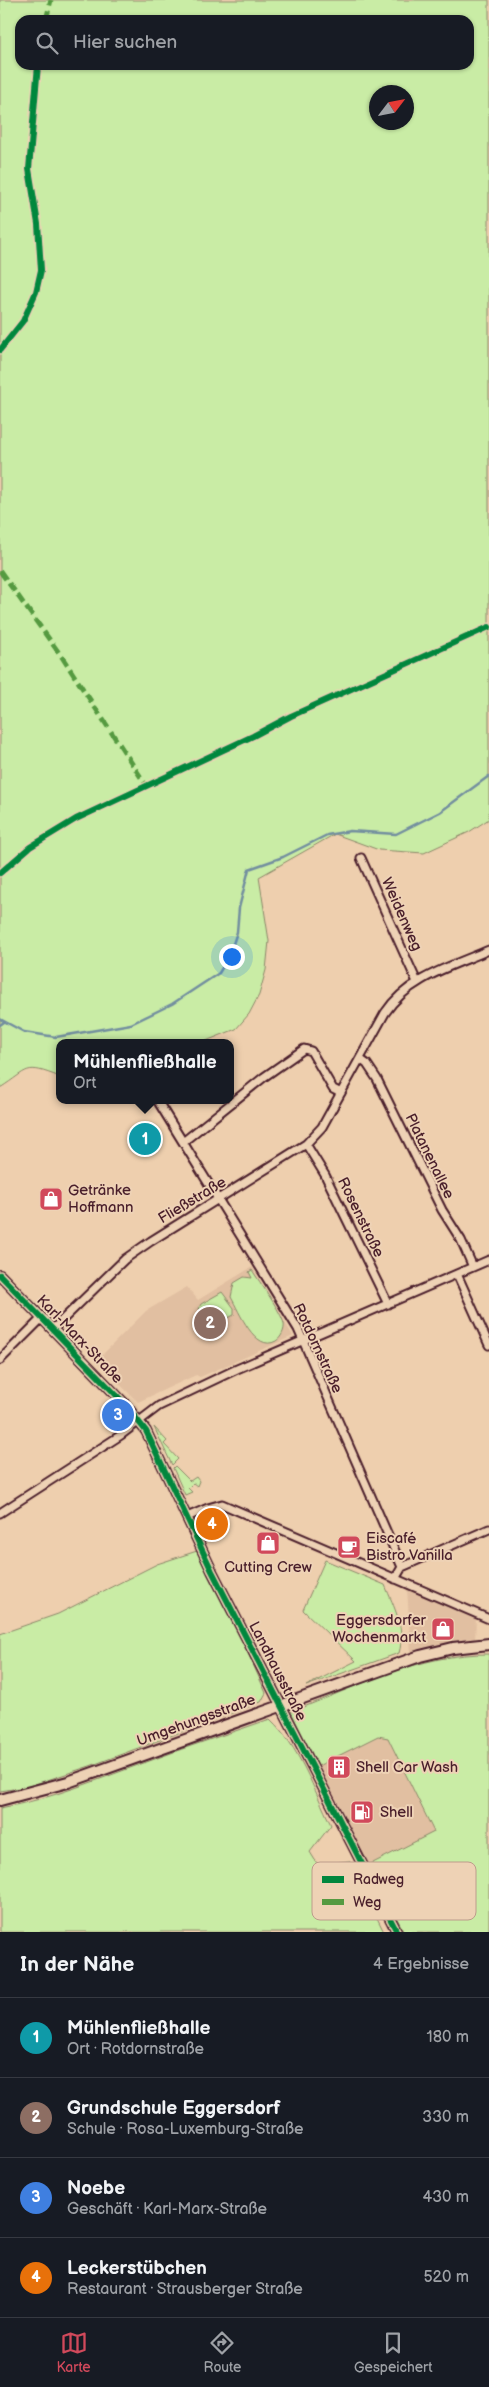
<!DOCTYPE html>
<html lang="de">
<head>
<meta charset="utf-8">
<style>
  :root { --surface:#171b24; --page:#20242c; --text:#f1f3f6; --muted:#9ea1a6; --line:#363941; --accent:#d1495b }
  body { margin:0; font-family:"Balsamiq Sans",sans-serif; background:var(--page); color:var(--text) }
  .compass { position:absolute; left:369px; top:85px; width:45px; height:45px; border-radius:50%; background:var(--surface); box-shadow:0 1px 4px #0004; rotate:58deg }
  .you { position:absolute; left:231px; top:956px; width:18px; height:18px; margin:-12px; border:4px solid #fff; border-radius:50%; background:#1a73e8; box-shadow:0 0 0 8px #1a73e833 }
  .badge { display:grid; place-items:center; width:32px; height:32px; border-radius:50%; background:var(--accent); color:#fff; font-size:16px; font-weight:700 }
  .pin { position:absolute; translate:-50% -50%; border:2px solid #fff; box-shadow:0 1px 5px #0006 }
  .popup { position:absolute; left:56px; top:1039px; width:178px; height:65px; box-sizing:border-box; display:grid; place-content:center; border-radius:10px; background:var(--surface); filter:drop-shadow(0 1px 4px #0005); font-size:16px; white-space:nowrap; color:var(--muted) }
  .popup b { font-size:19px; color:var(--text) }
  .popup::after { content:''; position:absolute; left:50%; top:100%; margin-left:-10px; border:10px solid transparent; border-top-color:var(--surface) }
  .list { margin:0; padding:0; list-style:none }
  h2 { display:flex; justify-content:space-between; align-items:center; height:65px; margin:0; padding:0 20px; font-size:21px }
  h2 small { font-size:16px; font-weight:400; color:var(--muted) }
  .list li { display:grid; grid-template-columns:32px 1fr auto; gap:15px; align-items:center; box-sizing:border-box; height:80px; padding:0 20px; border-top:1px solid var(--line) }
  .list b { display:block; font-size:19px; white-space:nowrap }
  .list p { margin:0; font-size:16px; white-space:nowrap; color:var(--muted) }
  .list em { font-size:16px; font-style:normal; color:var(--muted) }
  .icon { flex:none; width:28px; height:28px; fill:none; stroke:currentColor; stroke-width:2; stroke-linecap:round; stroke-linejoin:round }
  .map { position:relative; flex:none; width:489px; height:1932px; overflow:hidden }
  .search { position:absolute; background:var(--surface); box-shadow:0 1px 4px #0004; left:15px; right:15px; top:15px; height:55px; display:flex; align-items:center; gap:12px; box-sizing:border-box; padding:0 18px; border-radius:15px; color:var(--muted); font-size:19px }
  .sheet { height:385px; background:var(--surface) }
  nav { display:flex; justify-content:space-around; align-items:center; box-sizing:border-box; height:70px; border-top:1px solid var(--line); background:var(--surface); font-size:14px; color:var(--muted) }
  nav a { display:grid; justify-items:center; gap:2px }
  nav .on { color:var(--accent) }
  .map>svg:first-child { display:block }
  .built { fill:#e1bfa1 }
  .green { fill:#c9eca5; stroke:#8a8668; fill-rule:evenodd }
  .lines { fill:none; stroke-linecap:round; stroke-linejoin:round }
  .stream { stroke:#728e9f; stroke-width:2.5 }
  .minor-casing { stroke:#4a1f2b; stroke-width:11 }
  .tertiary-casing { stroke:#4a1f2b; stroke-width:12 }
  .secondary-casing { stroke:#4a1f2b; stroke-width:14 }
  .minor { stroke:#eed2b5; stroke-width:7 }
  .tertiary { stroke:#eed2b5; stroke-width:9 }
  .secondary { stroke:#eed2b5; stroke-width:10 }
  .quiet { stroke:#559a41; stroke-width:5; stroke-dasharray:10 5; stroke-linecap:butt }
  .cycleway-casing { stroke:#eed2b5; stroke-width:9 }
  .cycleway { stroke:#00873e; stroke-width:6 }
  .labels { text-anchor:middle; stroke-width:4; stroke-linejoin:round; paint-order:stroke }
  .street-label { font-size:15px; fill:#4a1f2b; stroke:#eed2b5 }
  .poi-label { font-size:15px; fill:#4a1f2b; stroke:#eed2b5; text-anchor:start }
  .key { fill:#eed2b5; stroke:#bd9c8c; stroke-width:1 }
  .key-label { font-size:14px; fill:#4a1f2b }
</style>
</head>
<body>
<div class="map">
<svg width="489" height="1932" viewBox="0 0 489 1932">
  <rect width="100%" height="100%" fill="#eecfae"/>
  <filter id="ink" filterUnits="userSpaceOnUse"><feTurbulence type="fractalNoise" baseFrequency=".02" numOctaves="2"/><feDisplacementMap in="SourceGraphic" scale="10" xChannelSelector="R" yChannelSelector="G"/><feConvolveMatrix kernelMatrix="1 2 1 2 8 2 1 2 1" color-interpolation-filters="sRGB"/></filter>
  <g filter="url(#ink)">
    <path class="built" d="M252,1267l41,69 -93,41 -4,-2 -58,27 -42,-41 50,-50 41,-24 11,13z
      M407,1587l69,31 -1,23 -64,13z
      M378,1736l10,1 46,96 -65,32 -51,-99z"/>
    <path class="green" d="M0,0h489v819l-20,13 -45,21 -45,-3 -44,-16 -76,43 10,64 -3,29 -7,25 -10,19 -13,15 -35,14h-141v34c-36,-14 -30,-8 -60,11zM20,20h449v45h-449zM376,92h30v30h-30z
      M252,1270c7,11 30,43 32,54 1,6 -3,14 -8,17 -21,12 -37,-30 -45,-44l3,-14 10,-6 8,1 -3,-6z
      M222,1292l12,16v7l-24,12 -11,-19 2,-4z
      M154,1427l13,14 -3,3 14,15 -6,6z
      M175,1466l15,15 6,-4 3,4 -2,5 -4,-3 -5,5 4,4 -7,3 -12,-27z
      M197,1551l40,78 29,64 -5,9 -171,64 -64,21 -26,4v-157l58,-20 99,-50z
      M325,1560l60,25c9,22 21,44 14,68l-93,33 50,-25 -53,-51z
      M489,1654v278h-85l-35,-67 65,-33 -46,-94 -10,-2 -60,30 -27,-54c63,-24 130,-59 198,-58z
      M270,1719c29,27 44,71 61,106l-21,27 8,13 31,-4 35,71h-384v-124c53,-9 101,-30 152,-48 39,-15 79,-27 118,-41z"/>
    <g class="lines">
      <path class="stream" d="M0,1019l24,13 32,5 75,-13 41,-20 47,-31 10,-17 8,-24 2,-24 10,-39 34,-12 44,-22 23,-4 46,3 44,-22 49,-36
        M0,1025l4,-3"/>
      <g class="minor-casing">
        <path id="minor" d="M361,858l56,124
          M360,1059l7,5 10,15 65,131 19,30 12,27
          M157,1100l141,229 104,238
          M183,1142l81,-65 40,-28 7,2 22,38 8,4
          M306,1144l19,31 63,129
          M457,1274l32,71
          M53,1329l72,-70 26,-18 155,-97 16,-17 63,-114c23,-35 67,-47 104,-63
          M0,1360l42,-42
          M0,1513l121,-78 38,-29 78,-37 252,-109
          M187,1517l21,-9 14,-4 267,115
          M395,1579l7,-12 87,-38"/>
      </g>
      <g class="tertiary-casing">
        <path id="tertiary" d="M0,1275l124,128 22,28 66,140 185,361"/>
      </g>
      <g class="secondary-casing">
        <path id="secondary" d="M0,1800l68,-18 352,-126 33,-8 36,-4"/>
      </g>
      <use href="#minor" class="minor"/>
      <use href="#tertiary" class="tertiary"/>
      <use href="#secondary" class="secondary"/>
      <path class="quiet" d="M46,20l5,-20
        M0,571l62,86 84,128"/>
      <g class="cycleway-casing">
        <path id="cycleway" d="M0,350l23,-29 13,-29 5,-22 -3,-46 -9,-55 9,-104
          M0,873l30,-26 46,-28 177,-83 38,-20 198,-89
          M0,1275l124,128 22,28 66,140 185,361"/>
      </g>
      <use href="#cycleway" class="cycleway"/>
    </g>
  </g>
  <defs>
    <g id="shop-square" transform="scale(1.25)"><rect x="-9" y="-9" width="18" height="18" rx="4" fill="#d1495b" stroke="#eed2b5"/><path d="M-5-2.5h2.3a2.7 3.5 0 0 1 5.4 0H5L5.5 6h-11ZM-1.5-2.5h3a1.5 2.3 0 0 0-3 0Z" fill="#fff"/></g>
    <g id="cafe-square" transform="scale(1.25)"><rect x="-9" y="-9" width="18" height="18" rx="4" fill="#d1495b" stroke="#eed2b5"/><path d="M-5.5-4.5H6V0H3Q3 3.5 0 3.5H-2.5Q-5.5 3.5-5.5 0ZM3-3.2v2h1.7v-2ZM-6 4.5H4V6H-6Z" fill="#fff"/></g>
    <g id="building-square" transform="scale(1.25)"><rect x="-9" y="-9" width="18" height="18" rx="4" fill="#d1495b" stroke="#eed2b5"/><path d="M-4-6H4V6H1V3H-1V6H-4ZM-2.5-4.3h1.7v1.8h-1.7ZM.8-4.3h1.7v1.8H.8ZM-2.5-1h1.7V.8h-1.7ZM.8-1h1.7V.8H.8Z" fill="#fff"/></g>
    <g id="fuel-square" transform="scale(1.25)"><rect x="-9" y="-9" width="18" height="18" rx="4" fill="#d1495b" stroke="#eed2b5"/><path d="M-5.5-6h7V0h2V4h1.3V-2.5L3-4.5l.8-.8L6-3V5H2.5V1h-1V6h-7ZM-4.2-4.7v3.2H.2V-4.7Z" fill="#fff"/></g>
  </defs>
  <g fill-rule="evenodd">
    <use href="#shop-square" x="51" y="1199"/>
    <use href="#shop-square" x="268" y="1543"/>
    <use href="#cafe-square" x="349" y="1547"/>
    <use href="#shop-square" x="443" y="1629"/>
    <use href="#building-square" x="339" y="1767"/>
    <use href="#fuel-square" x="362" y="1812"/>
  </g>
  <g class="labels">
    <g class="street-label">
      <text transform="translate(402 914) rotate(66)" y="5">Weidenweg</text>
      <text transform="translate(430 1156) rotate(64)" y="5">Platanenallee</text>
      <text transform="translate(192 1200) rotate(-31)" y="5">Fließstraße</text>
      <text transform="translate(361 1217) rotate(64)" y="5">Rosenstraße</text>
      <text transform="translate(80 1339) rotate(46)" y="5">Karl-Marx-Straße</text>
      <text transform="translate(318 1348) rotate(65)" y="5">Rotdornstraße</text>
      <text transform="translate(278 1671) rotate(63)" y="5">Landhausstraße</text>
      <text transform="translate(196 1720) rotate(-20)" y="5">Umgehungsstraße</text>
    </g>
    <g class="poi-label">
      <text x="68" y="1195">Getränke<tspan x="68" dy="17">Hoffmann</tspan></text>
      <text x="366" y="1543">Eiscafé<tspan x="366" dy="17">Bistro Vanilla</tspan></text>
      <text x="268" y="1572" text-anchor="middle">Cutting Crew</text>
      <text x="426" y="1625" text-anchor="end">Eggersdorfer<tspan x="426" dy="17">Wochenmarkt</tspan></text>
      <text x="356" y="1772">Shell Car Wash</text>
      <text x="380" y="1817">Shell</text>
    </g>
  </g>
  <rect x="312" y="1862" width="164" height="58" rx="8" class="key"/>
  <rect x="322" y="1876" width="22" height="7" fill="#00873e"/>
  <rect x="322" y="1899" width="22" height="6" fill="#559a41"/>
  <g class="key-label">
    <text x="353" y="1884">Radweg</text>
    <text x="353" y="1907">Weg</text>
  </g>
</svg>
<svg class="compass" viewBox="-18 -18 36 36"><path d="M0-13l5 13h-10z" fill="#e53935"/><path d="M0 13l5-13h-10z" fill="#9ea1a6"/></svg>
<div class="you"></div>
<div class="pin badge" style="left:145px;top:1139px;background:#0f9aa8">1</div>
<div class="popup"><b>Mühlenfließhalle</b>Ort</div>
<div class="pin badge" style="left:210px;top:1323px;background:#8d6e63">2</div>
<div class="pin badge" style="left:118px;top:1415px;background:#3f7fe0">3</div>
<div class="pin badge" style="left:212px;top:1524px;background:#e8710a">4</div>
<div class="search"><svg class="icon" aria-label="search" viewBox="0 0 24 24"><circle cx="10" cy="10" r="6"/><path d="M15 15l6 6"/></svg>Hier suchen</div>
</div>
<section class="sheet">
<h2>In der Nähe<small>4 Ergebnisse</small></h2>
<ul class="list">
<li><span class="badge" style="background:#0f9aa8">1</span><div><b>Mühlenfließhalle</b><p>Ort · Rotdornstraße</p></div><em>180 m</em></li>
<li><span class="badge" style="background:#8d6e63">2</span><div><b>Grundschule Eggersdorf</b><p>Schule · Rosa-Luxemburg-Straße</p></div><em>330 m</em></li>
<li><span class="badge" style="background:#3f7fe0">3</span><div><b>Noebe</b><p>Geschäft · Karl-Marx-Straße</p></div><em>430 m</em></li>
<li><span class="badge" style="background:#e8710a">4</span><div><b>Leckerstübchen</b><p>Restaurant · Strausberger Straße</p></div><em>520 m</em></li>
</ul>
</section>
<nav>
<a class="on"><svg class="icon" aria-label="map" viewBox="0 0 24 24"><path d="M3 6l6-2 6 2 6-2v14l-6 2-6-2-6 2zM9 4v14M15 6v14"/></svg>Karte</a>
<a><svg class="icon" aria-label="directions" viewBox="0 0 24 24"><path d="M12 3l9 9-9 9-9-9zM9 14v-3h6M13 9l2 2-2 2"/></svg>Route</a>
<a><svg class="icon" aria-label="saved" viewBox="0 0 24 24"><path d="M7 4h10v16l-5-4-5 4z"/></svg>Gespeichert</a>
</nav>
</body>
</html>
